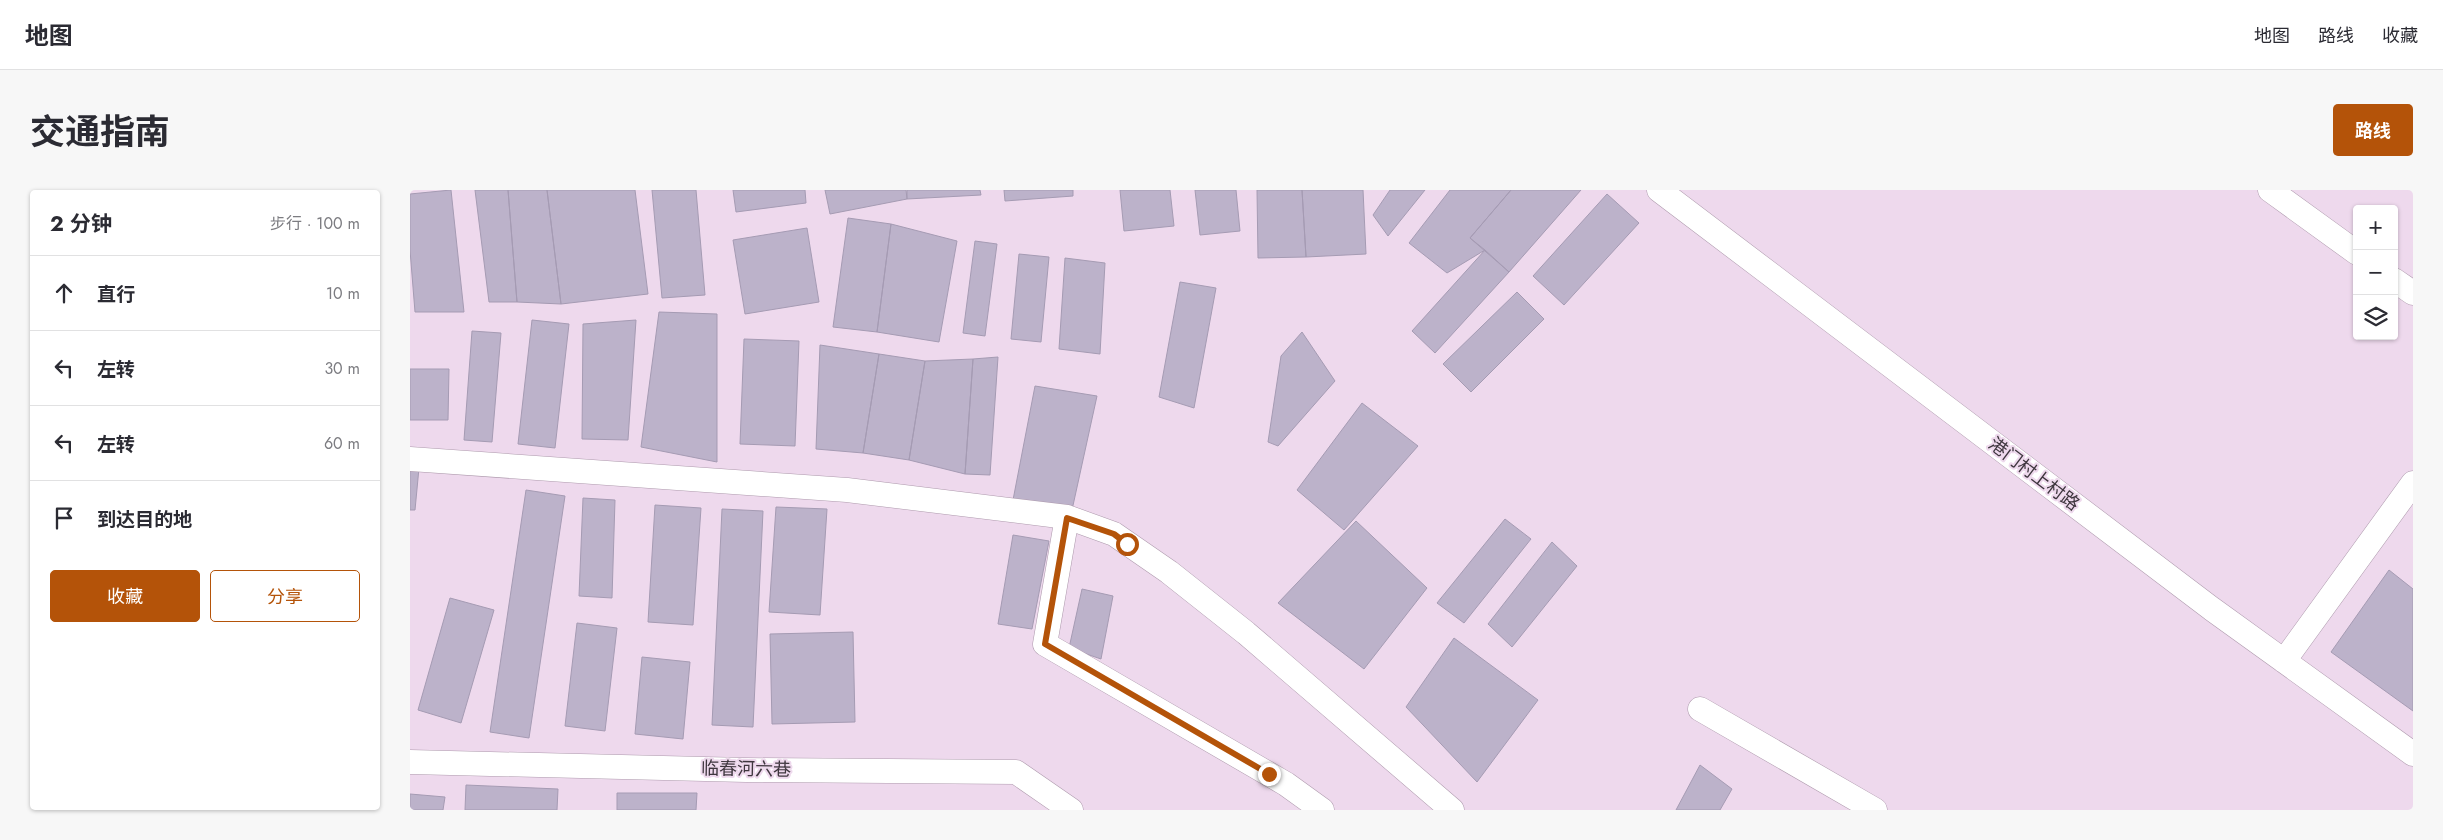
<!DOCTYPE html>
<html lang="zh">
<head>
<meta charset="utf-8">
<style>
  :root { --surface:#fff; --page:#f7f7f7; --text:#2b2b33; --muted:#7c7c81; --line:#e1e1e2; --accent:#b45309 }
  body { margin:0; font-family:Jost,"Noto Sans SC",sans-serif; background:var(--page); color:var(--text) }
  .controls { position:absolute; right:15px; top:15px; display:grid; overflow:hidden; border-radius:5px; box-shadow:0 1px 4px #0004 }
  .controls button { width:45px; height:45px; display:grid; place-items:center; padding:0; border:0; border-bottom:1px solid var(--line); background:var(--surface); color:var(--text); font:25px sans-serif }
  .stop { position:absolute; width:15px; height:15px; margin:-11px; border:4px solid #b45309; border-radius:50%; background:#fff }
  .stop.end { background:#b45309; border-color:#fff; box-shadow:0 1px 5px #0008 }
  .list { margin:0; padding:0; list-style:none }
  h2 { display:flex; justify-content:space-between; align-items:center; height:65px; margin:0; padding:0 20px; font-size:21px }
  h2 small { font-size:16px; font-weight:400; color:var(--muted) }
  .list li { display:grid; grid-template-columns:32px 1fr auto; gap:15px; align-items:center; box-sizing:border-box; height:75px; padding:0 20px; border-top:1px solid var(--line) }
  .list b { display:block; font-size:19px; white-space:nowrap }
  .list em { font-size:16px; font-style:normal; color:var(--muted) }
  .actions { display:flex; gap:10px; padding:15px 20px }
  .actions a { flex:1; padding:11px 0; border:1px solid var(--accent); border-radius:5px; text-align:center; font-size:18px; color:var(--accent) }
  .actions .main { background:var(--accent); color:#fff }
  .icon { flex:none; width:28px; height:28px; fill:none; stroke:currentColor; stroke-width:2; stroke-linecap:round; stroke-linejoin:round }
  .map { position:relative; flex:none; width:2003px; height:620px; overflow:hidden; border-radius:5px }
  header { display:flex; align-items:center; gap:30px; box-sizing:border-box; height:70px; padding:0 25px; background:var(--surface); border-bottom:1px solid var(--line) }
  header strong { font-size:24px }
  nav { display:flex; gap:28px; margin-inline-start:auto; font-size:18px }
  .intro { display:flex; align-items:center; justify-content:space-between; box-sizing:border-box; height:120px; padding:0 30px }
  h1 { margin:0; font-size:35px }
  .button { padding:12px 22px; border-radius:5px; background:var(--accent); color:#fff; font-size:18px; font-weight:700 }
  main { display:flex; gap:30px; padding:0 30px }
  aside { flex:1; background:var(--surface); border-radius:5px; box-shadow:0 1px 4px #0004 }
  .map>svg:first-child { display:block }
  .building { fill:#bcb2ca; stroke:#a59bb3 }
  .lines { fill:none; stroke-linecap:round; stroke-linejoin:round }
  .minor-casing { stroke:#ae9aad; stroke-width:25 }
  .minor { stroke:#fff; stroke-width:24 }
  .route { stroke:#b45309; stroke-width:6 }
  .labels { text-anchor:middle; stroke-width:4; stroke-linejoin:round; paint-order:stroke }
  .street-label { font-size:18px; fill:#3e363e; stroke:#eed9ed }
</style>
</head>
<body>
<header>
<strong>地图</strong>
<nav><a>地图</a><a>路线</a><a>收藏</a></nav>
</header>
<div class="intro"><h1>交通指南</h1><a class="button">路线</a></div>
<main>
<aside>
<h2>2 分钟<small>步行 · 100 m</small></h2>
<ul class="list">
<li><svg class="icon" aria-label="ahead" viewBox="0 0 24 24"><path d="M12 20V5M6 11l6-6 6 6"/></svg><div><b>直行</b></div><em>10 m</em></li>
<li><svg class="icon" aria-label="left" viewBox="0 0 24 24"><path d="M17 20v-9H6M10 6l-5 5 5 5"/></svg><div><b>左转</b></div><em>30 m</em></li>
<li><svg class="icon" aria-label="left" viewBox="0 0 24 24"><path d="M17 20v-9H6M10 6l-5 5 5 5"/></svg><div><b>左转</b></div><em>60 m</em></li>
<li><svg class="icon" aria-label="arrive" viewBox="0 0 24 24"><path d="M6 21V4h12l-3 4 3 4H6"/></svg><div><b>到达目的地</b></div></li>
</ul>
<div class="actions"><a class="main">收藏</a><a>分享</a></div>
</aside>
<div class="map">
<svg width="2003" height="620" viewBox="0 0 2003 620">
  <rect width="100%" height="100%" fill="#eed9ed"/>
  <path class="building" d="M41,0l13,122h-49l-5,-62v-56z
    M65,0h33l9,112h-28z
    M98,0h39l14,114 -44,-2z
    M137,0h88l13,104 -87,10z
    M242,0h44l9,105 -43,3z
    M323,0h72l1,13 -70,9z
    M415,0h81l1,9 -77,15z
    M497,0h73l1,5 -74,4z
    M594,0h69v6l-68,5z
    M710,0h50l4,36 -50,5z
    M785,0h41l4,41 -40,4z
    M847,0h45l4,67 -48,1z
    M892,0h61l3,64 -60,3z
    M980,0h35l-37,46 -15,-21z
    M1040,0h61l-41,48 15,12 -38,23 -38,-30z
    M1101,0h70l-72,82 -39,-34z
    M1197,4l32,29 -75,82 -31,-29z
    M438,28l43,6 -14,108 -44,-5z
    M481,34l66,17 -18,101 -62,-10z
    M397,38l12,74 -74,12 -12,-74z
    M565,51l22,3 -12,92 -22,-3z
    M1075,60l24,22 -74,81 -23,-22z
    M609,64l30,3 -8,85 -30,-3z
    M655,68l40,5 -5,91 -41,-5z
    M770,92l36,6 -22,120 -35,-11z
    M1107,102l27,27 -73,73 -28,-28z
    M249,122l58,2v148l-76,-15z
    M122,130l37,4 -14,124 -37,-4z
    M226,130l-8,120 -46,-1 1,-115z
    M62,141l29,2 -9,109 -28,-2z
    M892,142l33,49 -57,65 -10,-4 13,-86z
    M334,149l55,2 -4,105 -55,-2z
    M410,155l59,9 -16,99 -47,-4z
    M469,164l46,7 -16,99 -46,-7z
    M588,167l-8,118 -25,-1 8,-115z
    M563,169l-8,115 -56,-14 16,-99z
    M0,179h39l-1,51h-38z
    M625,196l62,10 -25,114 -59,-10z
    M952,213l56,43 -74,84 -47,-40z
    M0,277l9,1 -4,42h-5z
    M116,300l39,6 -36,242 -39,-6z
    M173,308l32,2 -3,98 -33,-2z
    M245,315l46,3 -8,117 -45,-3z
    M366,317l51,2 -7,106 -51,-3z
    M312,319l41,2 -10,216 -41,-2z
    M1095,329l26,20 -67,84 -27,-20z
    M946,331l71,67 -63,81 -86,-66z
    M603,345l36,6 -17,88 -34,-5z
    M1142,352l25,24 -65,81 -24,-23z
    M1979,380l24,19v122l-82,-59z
    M672,399l31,7 -12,63 -32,-11z
    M40,408l44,12 -33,113 -43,-13z
    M167,433l40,5 -12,103 -40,-5z
    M443,442l2,90 -83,2 -2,-90z
    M1044,448l84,62 -61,82 -71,-75z
    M232,467l48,5 -7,77 -48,-5z
    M1290,575l32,24 -12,21h-44z
    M56,595l92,4 -1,21h-92z
    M207,603h80l-1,17h-79z
    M0,604l35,3 -2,13h-33z"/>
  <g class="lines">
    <g class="minor-casing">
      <path id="minor" d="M1249,0l553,419 201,145
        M1860,0l87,63
        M1984,90l19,13
        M0,269l437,31 220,27 -22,127 241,140 36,26
        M657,327l47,17 55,38 77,61 206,177
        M1874,471l129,-178
        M1290,519l175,101
        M0,572l336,8 270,2 55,38"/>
    </g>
    <use href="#minor" class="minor"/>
  </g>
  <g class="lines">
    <path class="route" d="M717,354l-13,-10 -47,-16 -22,126 224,130"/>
  </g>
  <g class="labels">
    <g class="street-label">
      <text transform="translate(1624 284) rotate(37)" y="6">港门村上村路</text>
      <text transform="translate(336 579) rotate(1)" y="6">临春河六巷</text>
    </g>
  </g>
</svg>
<div class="controls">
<button>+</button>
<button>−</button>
<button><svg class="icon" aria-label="layers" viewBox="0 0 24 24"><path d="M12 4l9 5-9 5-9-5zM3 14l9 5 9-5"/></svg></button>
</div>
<div class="stop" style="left:717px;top:354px"></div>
<div class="stop end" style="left:859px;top:584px"></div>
</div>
</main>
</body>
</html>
